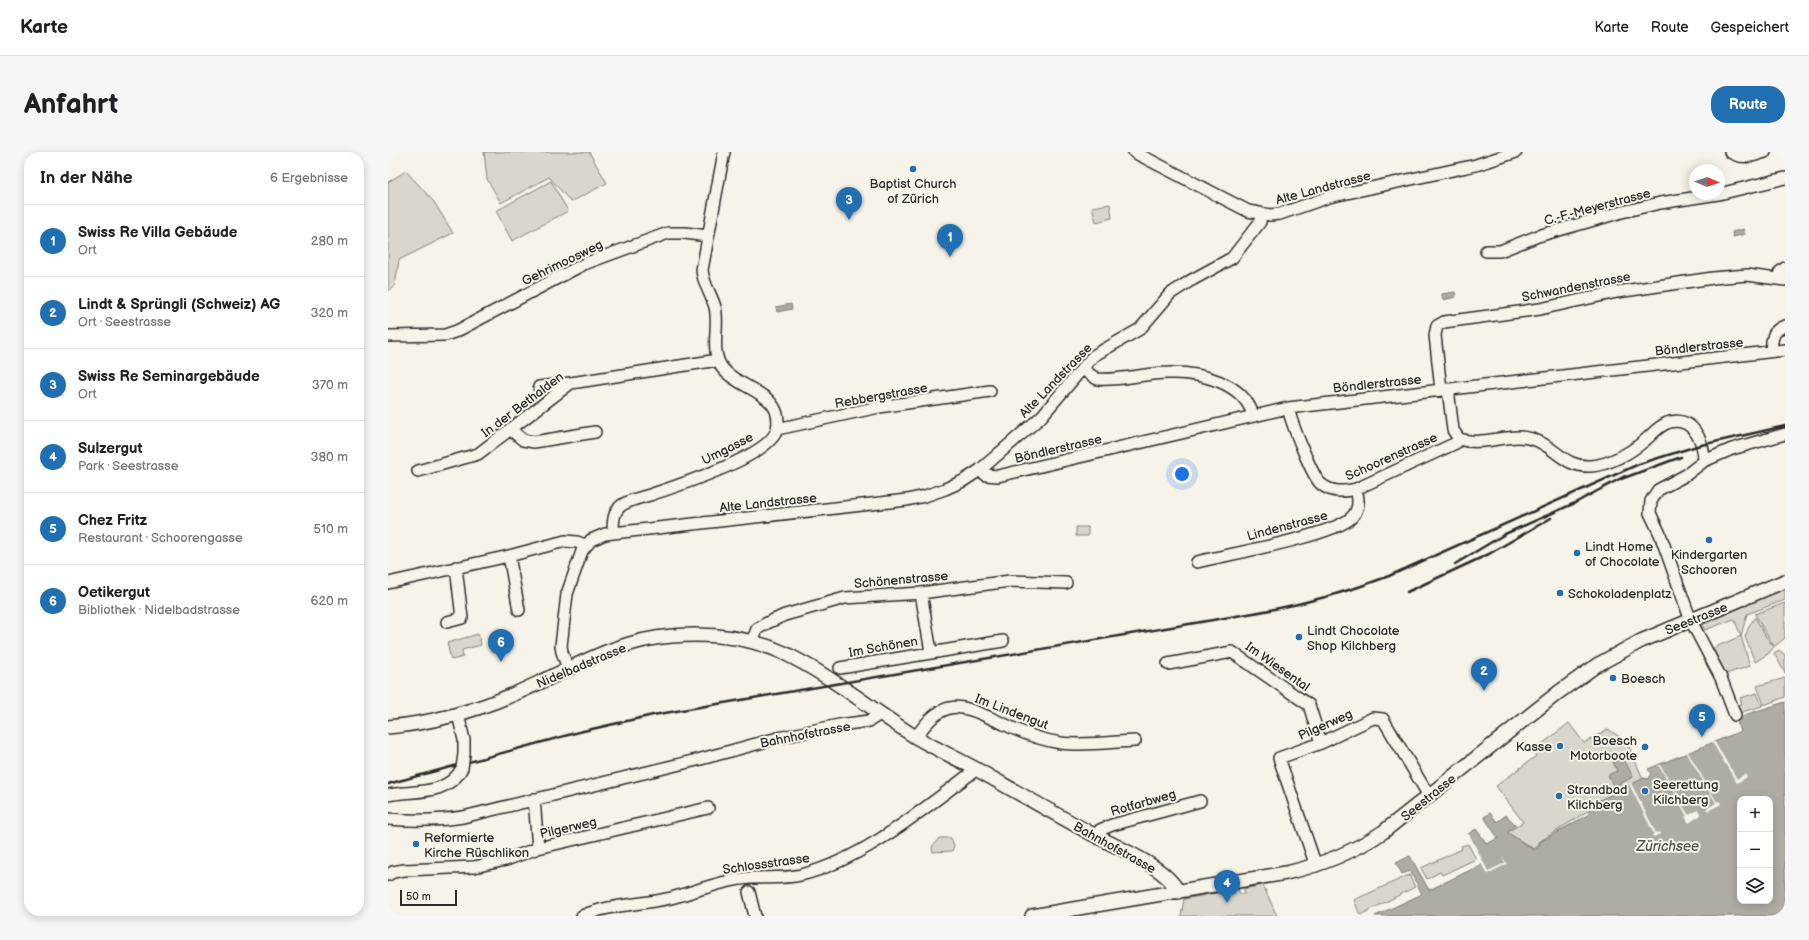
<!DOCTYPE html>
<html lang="de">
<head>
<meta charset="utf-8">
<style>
  :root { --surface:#fff; --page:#f6f6f6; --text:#202124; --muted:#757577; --line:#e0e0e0; --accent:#1f6fb2 }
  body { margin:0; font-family:"Balsamiq Sans",sans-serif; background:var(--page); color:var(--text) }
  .controls { position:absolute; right:12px; bottom:12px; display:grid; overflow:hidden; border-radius:8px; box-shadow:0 2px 10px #0003 }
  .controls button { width:36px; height:36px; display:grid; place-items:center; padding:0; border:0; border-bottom:1px solid var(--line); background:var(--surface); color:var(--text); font:20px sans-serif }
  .compass { position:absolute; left:1301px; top:12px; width:36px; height:36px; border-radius:50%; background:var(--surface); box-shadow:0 2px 10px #0003; rotate:92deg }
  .scale { position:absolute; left:12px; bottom:10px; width:57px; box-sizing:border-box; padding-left:4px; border:2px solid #2b2b2b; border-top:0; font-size:11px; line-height:14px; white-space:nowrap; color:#2b2b2b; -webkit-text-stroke:3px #f7f3e8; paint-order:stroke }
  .you { position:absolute; left:794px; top:322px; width:14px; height:14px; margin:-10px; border:3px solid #fff; border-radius:50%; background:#1a73e8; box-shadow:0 0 0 6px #1a73e833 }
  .badge { display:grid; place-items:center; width:26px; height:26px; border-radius:50%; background:var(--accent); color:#fff; font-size:13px; font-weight:700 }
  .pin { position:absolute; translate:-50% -33px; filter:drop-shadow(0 1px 2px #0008) }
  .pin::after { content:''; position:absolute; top:21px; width:14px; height:12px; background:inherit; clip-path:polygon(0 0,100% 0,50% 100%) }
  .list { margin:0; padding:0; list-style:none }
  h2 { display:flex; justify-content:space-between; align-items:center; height:52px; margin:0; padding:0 16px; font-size:17px }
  h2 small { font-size:13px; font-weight:400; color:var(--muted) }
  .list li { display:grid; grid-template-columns:26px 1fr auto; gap:12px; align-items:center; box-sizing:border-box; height:72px; padding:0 16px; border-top:1px solid var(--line) }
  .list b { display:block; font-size:15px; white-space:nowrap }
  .list p { margin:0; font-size:13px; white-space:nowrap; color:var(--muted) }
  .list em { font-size:13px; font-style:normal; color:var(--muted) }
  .icon { flex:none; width:22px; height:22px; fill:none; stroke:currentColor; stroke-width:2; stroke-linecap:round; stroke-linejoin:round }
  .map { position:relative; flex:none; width:1397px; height:764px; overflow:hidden; border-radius:16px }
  header { display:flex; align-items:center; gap:24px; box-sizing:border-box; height:56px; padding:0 20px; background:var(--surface); border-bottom:1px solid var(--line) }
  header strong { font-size:19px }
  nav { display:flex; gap:22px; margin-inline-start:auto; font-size:14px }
  .intro { display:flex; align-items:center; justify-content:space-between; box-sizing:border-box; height:96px; padding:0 24px }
  h1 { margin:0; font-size:28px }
  .button { padding:10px 18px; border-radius:16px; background:var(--accent); color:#fff; font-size:14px; font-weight:700 }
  main { display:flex; gap:24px; padding:0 24px }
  aside { flex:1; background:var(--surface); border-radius:16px; box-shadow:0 2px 10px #0003 }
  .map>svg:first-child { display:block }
  .green { fill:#dad6cc; stroke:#82807c }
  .water { fill:#afaca4; stroke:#7a7874; fill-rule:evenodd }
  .pier { fill:#f7f3e8 }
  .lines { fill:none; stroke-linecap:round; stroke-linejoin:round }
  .minor-casing { stroke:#2b2b2b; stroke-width:14 }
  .major-casing { stroke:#2b2b2b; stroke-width:16 }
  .minor { stroke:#f7f3e8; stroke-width:11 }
  .major { stroke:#f7f3e8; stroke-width:13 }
  .rail { stroke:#2b2b2b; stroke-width:2.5 }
  .minor-bridge-casing { stroke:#2b2b2b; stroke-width:14; stroke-linecap:butt }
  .minor-bridge { stroke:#f7f3e8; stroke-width:11 }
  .poi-dot { fill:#1f6fb2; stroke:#f7f3e8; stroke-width:1.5 }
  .labels { text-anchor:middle; stroke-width:4; stroke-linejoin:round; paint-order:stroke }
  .poi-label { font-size:13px; fill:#2b2b2b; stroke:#f7f3e8; text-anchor:start }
  .street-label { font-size:13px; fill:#2b2b2b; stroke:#f7f3e8 }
  .water-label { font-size:14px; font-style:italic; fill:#53524f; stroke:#f7f3e8 }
</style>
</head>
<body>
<header>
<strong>Karte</strong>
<nav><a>Karte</a><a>Route</a><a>Gespeichert</a></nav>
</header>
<div class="intro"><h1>Anfahrt</h1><a class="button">Route</a></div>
<main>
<aside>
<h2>In der Nähe<small>6 Ergebnisse</small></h2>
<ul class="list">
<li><span class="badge">1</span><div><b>Swiss Re Villa Gebäude</b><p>Ort</p></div><em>280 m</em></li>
<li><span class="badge">2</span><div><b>Lindt &amp; Sprüngli (Schweiz) AG</b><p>Ort · Seestrasse</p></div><em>320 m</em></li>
<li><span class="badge">3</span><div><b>Swiss Re Seminargebäude</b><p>Ort</p></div><em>370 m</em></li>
<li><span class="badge">4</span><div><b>Sulzergut</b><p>Park · Seestrasse</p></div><em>380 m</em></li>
<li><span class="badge">5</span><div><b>Chez Fritz</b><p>Restaurant · Schoorengasse</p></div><em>510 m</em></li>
<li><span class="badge">6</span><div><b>Oetikergut</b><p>Bibliothek · Nidelbadstrasse</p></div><em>620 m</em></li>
</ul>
</aside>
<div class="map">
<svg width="1397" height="764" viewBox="0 0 1397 764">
  <rect width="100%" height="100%" fill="#f7f3e8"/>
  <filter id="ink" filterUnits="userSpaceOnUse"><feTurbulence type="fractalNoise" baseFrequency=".025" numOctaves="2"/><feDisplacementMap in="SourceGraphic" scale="8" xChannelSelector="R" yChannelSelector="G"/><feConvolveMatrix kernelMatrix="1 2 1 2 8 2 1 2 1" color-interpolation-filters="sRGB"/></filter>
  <g filter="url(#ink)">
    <path class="green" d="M96,0h105l18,31 -36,19 -22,-25 -48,26 -14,-24z
      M18,19l28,31 19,31 -54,27 -4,26 -7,5v-109z
      M163,29l17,30 -56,30 -16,-30z
      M722,52l2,14 -16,4 -4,-15z
      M688,375h12v9h-12z
      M1397,435v13l-38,14 -6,22 9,30 -24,8 -13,-26 28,-12 -7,-17 -29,11 -3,-5z
      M1397,451v35l-10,8 -4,-4 -16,-28z
      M1367,465l11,20 8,10 -6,7 -13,8 -10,-25 4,-11z
      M90,482l3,11 -19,5 1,7 -12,3 -4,-17z
      M1391,498l6,5v18l-11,-20z
      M1397,526v19l-21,8 -7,-19z
      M1369,541l5,13 -23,7 -3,-7 6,-2 -2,-6z
      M1181,571l15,20 24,-14 19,13 17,39 -50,26 -55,35 -1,4 -4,3 -27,-16 16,-11 -27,-36 40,-30 -3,-5z
      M551,686h12l3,7 -2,6 -19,1 -1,-5z
      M1080,692l8,15 -34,16 -2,-3 -13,7 -6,-11 41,-19 -1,-3z
      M1021,723l6,12 -55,28 -6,-15z
      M875,733l14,31h-96l3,-17 54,-10 2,5h4v-5z"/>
    <path class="water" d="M1356,77l1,5 -12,3 -1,-5z
      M1067,140l1,5 -13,3 -1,-6z
      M403,152l1,5 -15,3 -1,-5z
      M1397,550v214h-410l47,-22 -12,-23 -8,3 -6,-11 14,-7 19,34 54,-26 -15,-30 8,-5 11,15 11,-6 -14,-21 6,-4 7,9 9,-7 10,10 -9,7 27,18 5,-3 1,-5 49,-28 1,-9 54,-27 4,1 3,-6 -3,-4 93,-38 -6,-13zM1352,647h30v102h-30z
      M1235,605l10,20 -19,10 -6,-12 9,-4 -4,-9z"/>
    <path class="pier" d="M1326,589l23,38 8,-5 2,3 -10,6 -25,-41z
      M1298,600h2l29,50 2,-1 2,3 -13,7 -2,-2 10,-6z
      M1270,613h2l21,34 -1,3 9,13 9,-5 3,5 -12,8 -4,-6 2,-1 -9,-15 1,-3z
      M1243,631l25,50 3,-1 1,2 -6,3 -2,-2 2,-1 -25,-50z
      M1081,682l19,37 17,-8 -3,-7 5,8 -20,10 -21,-39z"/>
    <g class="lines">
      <g class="minor-casing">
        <path id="minor" d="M746,0l114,59 22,4 10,-1 49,-17 147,-32 40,-13
          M1342,0c12,8 23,4 35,0
          M1331,42l66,-16
          M1098,99h14l38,-15 84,-24 38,-9 58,-9
          M1390,126l2,-6 5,-4
          M0,184l57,-1 12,-4 127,-67 84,-31h17l22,3
          M1383,199c1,-12 1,-21 14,-25
          M694,217l15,10c24,2 48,-6 71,-6 32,-1 75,9 85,42
          M151,235l31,-4
          M1060,237l5,41 6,9c24,8 49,-7 73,0 23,6 31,29 59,27 17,-1 39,-13 52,-24 8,-6 14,-15 24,-19 25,-9 37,18 37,38l-18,14 -28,15 -7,11 -1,12 10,21 31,87 30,57 14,37
          M1053,238l-6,-55 2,-9 7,-4 96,-13 77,-17 96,-14 34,-3 38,5
          M900,256c3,13 24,69 33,76 11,9 22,8 35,5l100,-46 3,-4
          M122,277l13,11 11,2 61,-10
          M389,277l102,-22 111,-16
          M1316,309l28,-12 53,-15
          M592,318l6,5 12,1 290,-68 497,-58
          M30,319l60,-17 93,-71 147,-23
          M225,381c0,-10 0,-22 9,-28 9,-6 22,-8 31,-11 26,-9 118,-38 124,-65 8,-36 -37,-39 -54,-60 -14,-17 -3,-42 -8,-62 -4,-13 -12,-24 -13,-37l22,-118
          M121,404l10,54
          M809,410c29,-7 139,-27 155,-45 8,-8 7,-18 4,-28
          M0,431l121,-27 56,-15 12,1 8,3
          M533,441l10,59
          M59,470l15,-4 -6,-51
          M364,490l5,-13 10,-6 18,-8 60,-17 76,-5 89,-12 56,2
          M780,512l64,-12 77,53 12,38
          M452,516l163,-27
          M180,517l-6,-17 -1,-6 6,-52 15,-43 9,-11 14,-6 8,-1 294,-33 18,-4 20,-7 18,-8 17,-11 61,-53 52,-61 47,-27 30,-35 20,-13 42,-23 28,-36 1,-7
          M70,562l6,26v14
          M528,585c30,-44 47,-31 88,-13 18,9 37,16 57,19 23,3 51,-1 74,-2
          M0,643c26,-5 60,1 74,-27
          M146,647l4,49
          M0,667c26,2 49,2 75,-2l238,-58 77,-21 61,-13 30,-4 11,-7
          M709,684l3,-6 12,-5 88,-24
          M928,714l-37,-108 42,-15 52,-25 10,1 46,77
          M0,723l5,-3 11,-2 70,-3 32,-7 32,-12 170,-40
          M361,740l6,24
          M194,764c28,-12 59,-11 89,-18 26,-7 52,-18 79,-20 17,-1 34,1 51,-3 64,-16 123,-67 176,-106"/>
      </g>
      <g class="major-casing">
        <path id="major" d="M0,575c45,-4 90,-17 131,-35 50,-22 97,-52 153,-56 37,-3 77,1 112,17 46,22 87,56 130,83 20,12 42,22 62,33 39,22 77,44 116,65 24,13 75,33 86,58
          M644,764l254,-43c36,-8 66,-20 97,-41l176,-140 38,-27 44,-24 144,-60"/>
      </g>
      <use href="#minor" class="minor"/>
      <use href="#major" class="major"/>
      <path class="rail" d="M1233,327l60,-22
        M1067,412l50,-30 70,-31 50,-27
        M1019,440l82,-38 62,-36
        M0,632l191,-52 74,-17 595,-101c48,-8 95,-20 141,-38l250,-112 58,-18 88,-20"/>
      <g class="minor-bridge-casing">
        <path id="minor-bridge" d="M74,616l2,-14"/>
      </g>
      <use href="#minor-bridge" class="minor-bridge"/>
    </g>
  </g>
  <g class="poi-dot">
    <circle cx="525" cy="17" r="4"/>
    <circle cx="1321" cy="388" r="4"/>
    <circle cx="1189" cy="401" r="4"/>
    <circle cx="1172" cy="441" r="4"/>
    <circle cx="911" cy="485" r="4"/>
    <circle cx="1225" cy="526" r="4"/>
    <circle cx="1172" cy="594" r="4"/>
    <circle cx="1257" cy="595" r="4"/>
    <circle cx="1257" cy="639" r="4"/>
    <circle cx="1171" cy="644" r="4"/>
    <circle cx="28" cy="692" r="4"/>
  </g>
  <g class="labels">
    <g class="poi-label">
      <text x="525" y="36" text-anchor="middle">Baptist Church<tspan x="525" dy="15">of Zürich</tspan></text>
      <text x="1197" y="399">Lindt Home<tspan x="1197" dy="15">of Chocolate</tspan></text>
      <text x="1321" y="407" text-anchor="middle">Kindergarten<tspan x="1321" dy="15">Schooren</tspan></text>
      <text x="1180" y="446">Schokoladenplatz</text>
      <text x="919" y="483">Lindt Chocolate<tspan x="919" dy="15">Shop Kilchberg</tspan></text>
      <text x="1233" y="531">Boesch</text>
      <text x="1249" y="593" text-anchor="end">Boesch<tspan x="1249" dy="15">Motorboote</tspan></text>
      <text x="1164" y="599" text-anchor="end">Kasse</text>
      <text x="1265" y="637">Seerettung<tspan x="1265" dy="15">Kilchberg</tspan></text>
      <text x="1179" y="642">Strandbad<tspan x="1179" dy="15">Kilchberg</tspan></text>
      <text x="36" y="690">Reformierte<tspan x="36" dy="15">Kirche Rüschlikon</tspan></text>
    </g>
    <g class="street-label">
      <text transform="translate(935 35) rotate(-15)" y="5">Alte Landstrasse</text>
      <text transform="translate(1209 54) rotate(-15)" y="5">C.-F.-Meyerstrasse</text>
      <text transform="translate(174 110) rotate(-26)" y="5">Gehrimoosweg</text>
      <text transform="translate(1188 134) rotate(-11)" y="5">Schwandenstrasse</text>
      <text transform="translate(1311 194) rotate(-6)" y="5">Böndlerstrasse</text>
      <text transform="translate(667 228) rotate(-46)" y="5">Alte Landstrasse</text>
      <text transform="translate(989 231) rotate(-6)" y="5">Böndlerstrasse</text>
      <text transform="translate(493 243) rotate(-10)" y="5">Rebbergstrasse</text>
      <text transform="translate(134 252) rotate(-37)" y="5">In der Bethalden</text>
      <text transform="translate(339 296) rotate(-27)" y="5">Umgasse</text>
      <text transform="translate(670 296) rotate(-13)" y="5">Böndlerstrasse</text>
      <text transform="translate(1003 304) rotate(-24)" y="5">Schoorenstrasse</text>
      <text transform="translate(380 350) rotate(-6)" y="5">Alte Landstrasse</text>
      <text transform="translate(899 373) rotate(-15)" y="5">Lindenstrasse</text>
      <text transform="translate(513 427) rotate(-5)" y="5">Schönenstrasse</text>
      <text transform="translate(1308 466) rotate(-22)" y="5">Seestrasse</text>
      <text transform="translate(495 494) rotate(-10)" y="5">Im Schönen</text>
      <text transform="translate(193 513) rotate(-23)" y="5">Nidelbadstrasse</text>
      <text transform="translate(890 514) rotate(35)" y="5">Im Wiesental</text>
      <text transform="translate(624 559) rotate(21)" y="5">Im Lindengut</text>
      <text transform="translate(937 572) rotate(-24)" y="5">Pilgerweg</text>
      <text transform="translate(417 582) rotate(-11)" y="5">Bahnhofstrasse</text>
      <text transform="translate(1040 645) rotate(-39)" y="5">Seestrasse</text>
      <text transform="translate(755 650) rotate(-16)" y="5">Rotfarbweg</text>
      <text transform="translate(180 675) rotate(-13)" y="5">Pilgerweg</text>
      <text transform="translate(727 695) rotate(29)" y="5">Bahnhofstrasse</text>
      <text transform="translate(378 711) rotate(-8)" y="5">Schlossstrasse</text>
    </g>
    <g class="water-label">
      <text x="1280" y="699">Zürichsee</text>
    </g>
  </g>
</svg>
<div class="controls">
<button>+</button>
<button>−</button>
<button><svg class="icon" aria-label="layers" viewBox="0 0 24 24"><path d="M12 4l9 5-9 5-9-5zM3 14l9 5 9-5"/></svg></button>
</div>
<svg class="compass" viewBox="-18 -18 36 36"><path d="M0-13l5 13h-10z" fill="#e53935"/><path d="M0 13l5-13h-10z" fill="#757577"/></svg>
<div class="scale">50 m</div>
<div class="you"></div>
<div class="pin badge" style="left:562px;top:105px">1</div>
<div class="pin badge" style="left:1096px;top:539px">2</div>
<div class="pin badge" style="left:461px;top:68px">3</div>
<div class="pin badge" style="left:839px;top:751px">4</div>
<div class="pin badge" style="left:1314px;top:585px">5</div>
<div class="pin badge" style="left:113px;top:510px">6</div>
</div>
</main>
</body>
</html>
